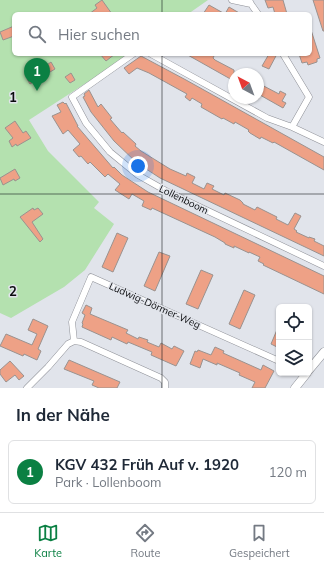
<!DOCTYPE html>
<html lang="de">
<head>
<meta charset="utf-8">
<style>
  :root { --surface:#fff; --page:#f2f2f3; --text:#1f2937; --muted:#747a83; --line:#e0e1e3; --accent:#0b8043 }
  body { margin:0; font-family:Mulish,sans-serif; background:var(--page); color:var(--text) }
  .controls { position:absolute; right:12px; bottom:12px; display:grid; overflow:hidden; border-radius:6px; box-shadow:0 1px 3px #0004 }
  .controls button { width:36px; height:36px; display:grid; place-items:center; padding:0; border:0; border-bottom:1px solid var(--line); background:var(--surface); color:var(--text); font:20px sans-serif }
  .compass { position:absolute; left:228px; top:68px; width:36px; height:36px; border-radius:50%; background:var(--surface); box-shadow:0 1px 3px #0004; rotate:319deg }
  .you { position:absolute; left:138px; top:166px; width:14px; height:14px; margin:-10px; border:3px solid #fff; border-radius:50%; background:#1a73e8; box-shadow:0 0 0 6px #1a73e833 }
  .badge { display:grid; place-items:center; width:26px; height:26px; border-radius:50%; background:var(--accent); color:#fff; font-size:13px; font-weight:700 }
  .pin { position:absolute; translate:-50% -33px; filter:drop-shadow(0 1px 2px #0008) }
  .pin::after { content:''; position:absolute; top:21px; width:14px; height:12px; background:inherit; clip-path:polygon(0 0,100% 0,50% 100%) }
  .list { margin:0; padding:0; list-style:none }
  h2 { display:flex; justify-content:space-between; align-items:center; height:52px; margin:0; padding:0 16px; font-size:17px }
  h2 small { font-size:13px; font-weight:400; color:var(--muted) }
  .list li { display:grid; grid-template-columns:26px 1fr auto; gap:12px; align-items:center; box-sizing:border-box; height:64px; margin:0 8px 8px; padding:0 8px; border:1px solid var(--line); border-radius:6px }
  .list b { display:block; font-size:15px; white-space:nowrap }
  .list p { margin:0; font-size:13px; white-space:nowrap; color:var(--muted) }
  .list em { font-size:13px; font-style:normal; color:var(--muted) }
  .icon { flex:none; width:22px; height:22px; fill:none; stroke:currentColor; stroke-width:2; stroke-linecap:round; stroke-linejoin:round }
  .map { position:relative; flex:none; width:324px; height:388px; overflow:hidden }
  .search { position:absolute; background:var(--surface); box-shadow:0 1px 3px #0004; left:12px; right:12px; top:12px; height:44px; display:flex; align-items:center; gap:10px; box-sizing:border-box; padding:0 14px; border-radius:6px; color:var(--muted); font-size:15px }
  .sheet { height:124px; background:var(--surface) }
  nav { display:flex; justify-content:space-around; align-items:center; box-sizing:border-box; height:56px; border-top:1px solid var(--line); background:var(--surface); font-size:11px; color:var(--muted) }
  nav a { display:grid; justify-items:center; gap:2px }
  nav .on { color:var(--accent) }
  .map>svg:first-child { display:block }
  .green { fill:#b4e1af }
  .building { fill:#eea186; stroke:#9a928f }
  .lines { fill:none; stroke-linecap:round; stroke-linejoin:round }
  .minor-casing { stroke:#8e9097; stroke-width:7 }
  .tertiary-casing { stroke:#8e9097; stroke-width:9 }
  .minor { stroke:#fff; stroke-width:6 }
  .tertiary { stroke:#fff; stroke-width:8 }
  .grid { fill:none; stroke:#0a0b0e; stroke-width:1; stroke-opacity:0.55 }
  .labels { text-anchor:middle; stroke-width:3; stroke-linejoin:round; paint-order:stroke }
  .street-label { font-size:10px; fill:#0a0b0e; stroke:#e1e4eb }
  .grid-label { font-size:13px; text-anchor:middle; font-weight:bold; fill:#0a0b0e; stroke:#e1e4eb; stroke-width:3; stroke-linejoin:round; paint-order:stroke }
</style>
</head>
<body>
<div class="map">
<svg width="324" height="388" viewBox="0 0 324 388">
  <rect width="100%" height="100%" fill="#e1e4eb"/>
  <path class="green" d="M0,0h208l-20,14h-174v40h117l-102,66 19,31 51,51 -5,6 20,16 -29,46 -21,17 -53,31 -11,-5z"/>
  <path class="building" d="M102,0l10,14h-23l8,-6 -2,-3z
    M265,0h18l4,14h-12l-2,-7 -5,1z
    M313,0h11v31h-1z
    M209,5l16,9 4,-7 12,7h-38z
    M14,26v10l-11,4 -3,-8z
    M311,30l9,28 -3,1v3l-9,3 -1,-3 -5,1 -3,-9h11v-23z
    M100,54h15l-9,7z
    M186,54h29l-2,4 2,2 19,10v11z
    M269,54h8l-8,15 -7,-3z
    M141,56l45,24 138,77v13l-50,-28 -1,1 -12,-6 -1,2 -10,-6 -2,-2 1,-1 -14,-8 -1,2 -11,-6 -1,1 -21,-12 1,-3 -10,-6 -2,3 -5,-4 2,-3 -38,-21 -12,-5 -8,6 -5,-6z
    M51,62l4,7 -25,15 -3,-5z
    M71,73l4,7 -5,3 -5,-6z
    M258,83l21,11 1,-3 6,3 -4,7 4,2 -3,5 -23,-13 -2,4z
    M89,90l9,17 3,-3 11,14 -2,1 12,14 1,-1 13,12 -1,2 6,5 29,18 16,7 1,-3 8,4 -3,6 12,6 3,-6 7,3 -2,3 12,6 1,-2 15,7 3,3v1l12,6 2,-3 20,10 -1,2 12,6 7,-12 6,3 -7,13 3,2 -1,1 13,6v-1l6,2 -1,2 10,5v10l-164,-78 -23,-15 -23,-22 -23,-29 -8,-15 2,-1 -1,-2z
    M63,102l2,2 1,-1 12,23h-1l36,42 1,-1 8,8 26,17 176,84v18l-61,-29 1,-1 -6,-3 2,-4 -11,-5v1l-15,-7v2l-9,-4v-1l-10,-6 -63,-29 -1,2 -9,-4 2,-5 -12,-7 -3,5 -14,-9 5,-6 -12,-10 -3,3 -15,-15 -2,2 -7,-8 -2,1 -6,-7 7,-6 -12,-14 -5,4 -11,-18 9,-4 -4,-7z
    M15,121l8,12 3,-2 5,7 -14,8 -1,-2 -4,3 -3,-6 4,-3 -8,-10z
    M15,169l5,9 -5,3 -1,-2 -11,6 -3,-7z
    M33,208l1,2 4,-2 5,6 -11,8 11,17 -3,3 -20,-25z
    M117,233l11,5 -15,34 -11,-5z
    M159,252l11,4 -15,35 -11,-5z
    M201,270l12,5 -15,34 -12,-5z
    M244,290l11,5 -15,34 -11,-5z
    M86,305l6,3 -2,6 38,16 -2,3 12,6 1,-2 9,3 -1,2 12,5 2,-4 11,6 2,-3 10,5 -8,15 -25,-11 1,-3 -24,-10 -1,2 -15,-7 -1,3 -29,-13 1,-3 -1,-1 3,-8 -3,-2z
    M33,319l15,7 -10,23 3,2 -4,9 -13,-6 -1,2 -23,-10 6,-12 26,11 5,-11 -9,-4z
    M279,325v23l-8,-4z
    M215,347l9,4 -1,2 38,17 2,-5 11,6 -9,17h-13l3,-6 -16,-7 1,-2 -23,-10v2l-14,-6 -3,9 -10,-4 5,-13 2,1 1,-2 13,5z
    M69,360l51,22 -3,6h-18l-7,-3 2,-4 -30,-12z
    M10,361l14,15 -5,4 -4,-5 -9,7 -6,-8v-4z"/>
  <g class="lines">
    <g class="minor-casing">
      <path id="minor" d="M232,0l19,4 -2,-4
        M251,4l7,10
        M133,54l-61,43 14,26 24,29 28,23 30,17 156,74
        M151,54l116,64 25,9 32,15
        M283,54l26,43 -17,30
        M74,341l-2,-19 19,-45 188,84
        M74,341l7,1 80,36 4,4v6
        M27,388l21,-21 20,-23 6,-3"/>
    </g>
    <g class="tertiary-casing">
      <path id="tertiary" d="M309,370l15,-18
        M295,388l12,-15"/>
    </g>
    <use href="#minor" class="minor"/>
    <use href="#tertiary" class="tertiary"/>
  </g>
  <path class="grid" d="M162,0v14M162,54v334M0,194h324"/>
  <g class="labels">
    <g class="street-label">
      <text transform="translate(184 199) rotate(26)" y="4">Lollenboom</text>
      <text transform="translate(155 305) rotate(24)" y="4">Ludwig-Dörmer-Weg</text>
    </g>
  </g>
  <g class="grid-label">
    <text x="13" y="102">1</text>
    <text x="13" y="296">2</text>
  </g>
</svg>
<div class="controls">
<button><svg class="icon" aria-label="locate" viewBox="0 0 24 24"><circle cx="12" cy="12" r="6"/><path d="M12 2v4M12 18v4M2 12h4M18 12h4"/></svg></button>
<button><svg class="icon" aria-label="layers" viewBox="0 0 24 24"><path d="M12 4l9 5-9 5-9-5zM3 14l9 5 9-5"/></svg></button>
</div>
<svg class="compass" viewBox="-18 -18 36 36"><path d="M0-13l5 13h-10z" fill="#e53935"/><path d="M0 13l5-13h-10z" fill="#747a83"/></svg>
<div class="you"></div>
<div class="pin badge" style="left:37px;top:91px">1</div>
<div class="search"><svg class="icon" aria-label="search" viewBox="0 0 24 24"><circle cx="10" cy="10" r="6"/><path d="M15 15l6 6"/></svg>Hier suchen</div>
</div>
<section class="sheet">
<h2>In der Nähe<small></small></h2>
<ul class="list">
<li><span class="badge">1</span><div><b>KGV 432 Früh Auf v. 1920</b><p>Park · Lollenboom</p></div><em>120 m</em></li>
</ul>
</section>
<nav>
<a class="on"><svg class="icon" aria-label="map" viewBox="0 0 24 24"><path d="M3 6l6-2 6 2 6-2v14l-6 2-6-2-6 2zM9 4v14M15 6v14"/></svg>Karte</a>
<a><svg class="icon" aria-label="directions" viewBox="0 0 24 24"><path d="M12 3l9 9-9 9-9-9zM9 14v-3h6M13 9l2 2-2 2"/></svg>Route</a>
<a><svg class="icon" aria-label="saved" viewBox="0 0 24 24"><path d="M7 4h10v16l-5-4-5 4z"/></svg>Gespeichert</a>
</nav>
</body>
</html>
